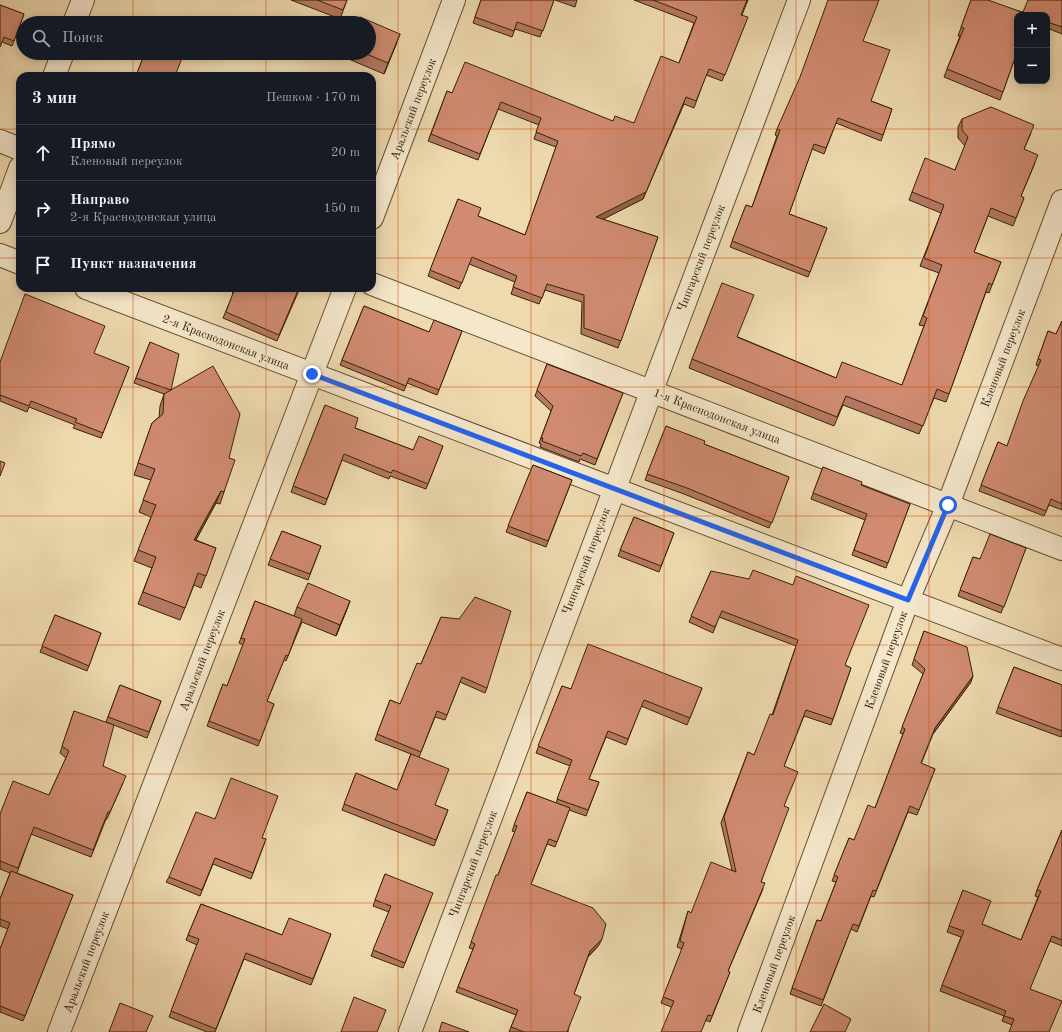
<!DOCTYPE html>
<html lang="ru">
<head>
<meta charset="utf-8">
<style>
  :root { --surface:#171b24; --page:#242831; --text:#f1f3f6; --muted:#9ea1a6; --line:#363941 }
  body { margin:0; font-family:"Old Standard TT",serif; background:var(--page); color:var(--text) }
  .controls { position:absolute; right:12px; top:12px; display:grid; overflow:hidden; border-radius:8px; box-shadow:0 2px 10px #0003 }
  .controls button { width:36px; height:36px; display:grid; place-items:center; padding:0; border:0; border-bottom:1px solid var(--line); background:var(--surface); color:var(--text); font:20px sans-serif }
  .stop { position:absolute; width:12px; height:12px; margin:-9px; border:3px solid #2563eb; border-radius:50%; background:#fff }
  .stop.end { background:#2563eb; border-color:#fff; box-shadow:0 1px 4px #0008 }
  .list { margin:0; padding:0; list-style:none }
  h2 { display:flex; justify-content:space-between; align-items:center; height:52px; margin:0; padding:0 16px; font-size:17px }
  h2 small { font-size:13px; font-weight:400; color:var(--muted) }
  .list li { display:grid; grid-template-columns:26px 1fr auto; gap:12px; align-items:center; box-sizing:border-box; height:56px; padding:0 16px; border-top:1px solid var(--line) }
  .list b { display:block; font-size:15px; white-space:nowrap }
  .list p { margin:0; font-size:13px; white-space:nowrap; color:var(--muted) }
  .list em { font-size:13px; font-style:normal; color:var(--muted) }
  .icon { flex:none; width:22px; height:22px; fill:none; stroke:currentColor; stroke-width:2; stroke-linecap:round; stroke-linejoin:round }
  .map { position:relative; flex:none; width:1062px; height:1032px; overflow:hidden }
  .search { position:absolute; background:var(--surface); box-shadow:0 2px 10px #0003; left:16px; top:16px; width:360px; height:44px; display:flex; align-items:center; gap:10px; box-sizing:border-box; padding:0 14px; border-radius:22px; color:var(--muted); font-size:15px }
  .panel { position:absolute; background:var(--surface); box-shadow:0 2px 10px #0003; left:16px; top:72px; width:360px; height:220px; border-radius:12px }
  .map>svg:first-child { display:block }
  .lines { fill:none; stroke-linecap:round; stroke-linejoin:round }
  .street-casing { stroke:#66502f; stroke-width:24 }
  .street { stroke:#f5e7cc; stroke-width:22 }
  .wall { fill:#b37862; stroke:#382204 }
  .shaded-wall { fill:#926150; stroke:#382204 }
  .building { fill:#d08b72; stroke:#382204 }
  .route { stroke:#2563eb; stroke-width:5 }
  .grid { fill:none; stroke:#ce510b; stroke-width:1; stroke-opacity:0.55 }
  .labels { text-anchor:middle; stroke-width:3.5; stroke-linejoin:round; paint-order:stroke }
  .street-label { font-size:12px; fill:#382204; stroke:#f5e7cc }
</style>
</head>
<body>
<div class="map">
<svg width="1062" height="1032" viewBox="0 0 1062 1032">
  <rect width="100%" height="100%" fill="#efdab0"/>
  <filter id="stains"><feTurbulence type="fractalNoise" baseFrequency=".005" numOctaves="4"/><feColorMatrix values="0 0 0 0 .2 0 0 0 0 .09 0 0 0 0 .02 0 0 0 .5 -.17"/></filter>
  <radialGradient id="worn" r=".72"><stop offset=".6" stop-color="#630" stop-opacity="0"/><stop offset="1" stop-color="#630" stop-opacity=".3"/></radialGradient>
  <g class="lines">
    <g class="street-casing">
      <path id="street" d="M74,23l9,-23
        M54,76l9,-23
        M0,141l20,8
        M372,218l82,-218
        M0,222l20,-54
        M0,255l20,8
        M372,284l690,265
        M86,288l976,371
        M59,1032l286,-744
        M410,1032l389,-1032
        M749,1032l159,-432 40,-95 114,-304"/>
    </g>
    <use href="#street" class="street"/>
  </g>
  <path class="wall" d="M291,0h56l-7,19z
    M481,0h73l-14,37 -25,-8 -3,8 -39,-14z
    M555,0h22l-2,7z
    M634,0h114l-6,15 3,9 -23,57 -16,-6 -12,33 -10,-4 -41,95 -41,20 56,18 -40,111 -37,-14 1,-32 -37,-12 -6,14 -28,-10 4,-12 -46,-18 -10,25 -31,-13 30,-77 20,17 47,19 31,-88 -22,-8 5,-14 -41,-16 -20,51 -50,-19 19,-50 5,2 161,28 21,2 45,-60 15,-40z
    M971,0l52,12 39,-12v34l-15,-6v-13h-30v37l-17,48 -56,-23 16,-41h-2z
    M0,5l24,9 -12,32 -10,-4z
    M400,34l-16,40 -40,-17 2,-4h23z
    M863,41l8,60 21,8 -11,32 -45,-18 -12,31 -12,-5 -23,65 38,14 -19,49 -78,-30 16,-42 6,2 25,-71 -2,-1 2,-6z
    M145,53l30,23h-39z
    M962,119l69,14 -7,16 11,14 -14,33 3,2 -11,28 -25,-10 -14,36 27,10 -12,31 -3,-1 -40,110 -12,-4 -15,36 -76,-29 -9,21 -145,-58 3,-9 46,-22 98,41 66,7 22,-59 -5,-1 20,-52 -19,-7 21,-53 -32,-13 3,-8 43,-22 10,-24 -7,-8v-11z
    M231,288h69l-23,53 -54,-23 10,-24z
    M364,306l65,26 33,-1 -25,64 -30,-12 -3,8 -64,-26z
    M1062,321v189l-13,-5 -5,11 -65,-25 19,-49 9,4 32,-80 -3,-1 12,-34 8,3z
    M150,342l21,48 58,68 -5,34 -4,12 -4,-1 -20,37 20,8 -15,40 -7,-3 -14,35 -42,-16 14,-36 -18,-7 17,-44 -12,-5 12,-32 -17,-5 18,-52 7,-6 1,-11 4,-12 -30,-11z
    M94,354l35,13 -28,71 -28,-10 2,-3 -46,-18 -2,5 -27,-11v-39z
    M547,364l76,29 -28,72 -15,-6 -1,3 -39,-15 1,-3 -2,-1 12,-32 -16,-15z
    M325,405l30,23 58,22 30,-4 -17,43 -36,-13 -1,3 -47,-19 -17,45 -34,-13z
    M666,426l38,18 85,33 -20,51 -85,-34 -39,-14z
    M533,465l39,15 -26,67 -40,-15z
    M823,467l38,18 49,19 -24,64 -34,-13 13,-35 -54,-21z
    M634,517l40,16 -15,39 -41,-16z
    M282,531l39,15 -13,34 -40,-15z
    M1026,548l-25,65 -43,-17 15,-39 7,2z
    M711,571l134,94 6,3 -20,57 -27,-9 -20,50v40l-23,76 2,7 -35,82 2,1 -20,50 -49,-19 21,-54 -5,-2 11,-36 3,2 41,-43 -11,-47 27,-71 6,3 18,-40 24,-69 -77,-29 -6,16 -24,-11z
    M255,601l39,15 3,-9 53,-6 -14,35 -34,-14 -16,39 -2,-1 -17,41 7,3 -16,42 -51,-20 16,-42 4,2 16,-41 -4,-2z
    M55,615l46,18 -14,38 -47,-19z
    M441,617l46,71 -2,5 -25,-11 -15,38 -10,-3 -16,40 16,48 13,5 -14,36 -92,-36 14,-37 41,17 14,-36 -36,-14 15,-40 10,4 21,-40z
    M924,631l47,51 -38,52 -12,30 14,5 -18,46 -9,-3 -34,85 -3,-1 -14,36 -6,-3 -30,77 -31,-12 27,-74 4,1 15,-39 -4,-1 17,-43 5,2 21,-32 28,-74 -3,-1 23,-59 -11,-9z
    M1014,667l48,18v50l-1,2 -65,-24z
    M120,685l41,16 -14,37 -41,-16z
    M562,686l9,3 131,-1 -15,37 -46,-19 -15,39 -20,-8 -17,42 10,3 -13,34 -17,-6 -14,37 -8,-3 -16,40 68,61 -11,12 -14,37 -6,38h-59l7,-17 -60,-23 17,-43 -4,-1 46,-116 -3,-1 15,-39 29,11 14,-37 -34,-13z
    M74,711l29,55 20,17 -16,36h-1l-15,38 -60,-23 -14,39 56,22 -50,126 -23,-9v-63l8,-20 -8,-3v-27l10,-26 -10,-4v-55l49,-19 17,-37 -6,-5z
    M1062,830v116l-12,-5 -38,84 -10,-4 2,-5 -64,-25 21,-54 -14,-5 16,-42 19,34 39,16 17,-43 -3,-1 2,-6z
    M262,838l4,1 -15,40 -38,-15 -13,32 -34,-14 3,-5z
    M385,874l46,24 -28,70 -32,-12 18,-44 -16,-6z
    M201,904l81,31 49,-1 -20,51 -67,-26 -29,73h-8l-38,-15 28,-72 -11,-5z"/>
  <path class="shaded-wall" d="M400,34l-4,11 -12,29 4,-11z
    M686,97l-43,102 -49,25 2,-7z
    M221,491l-5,12 -26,48 4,-11z
    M350,601l-4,11 -10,24 4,-11z
    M973,676l-2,6 -38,52 2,-6z
    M602,939l-3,6 -11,12 2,-6z"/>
  <path class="building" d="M317,0h30l-4,10z
    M481,0h73l-11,31 -26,-9 -3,9 -39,-14z
    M653,0h94l-6,15 7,2 -23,58 -16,-6 -13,32 -10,-4 -40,95 -50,25 62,20 -37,104 -37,-13v-33l-37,-11 -5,14 -29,-11 4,-11 -45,-19 -10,26 -32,-13 28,-71 23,9 -3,8 47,19 33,-94 -22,-9 5,-14 -40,-16 -21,52 -49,-20 16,-43 5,2 13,-31 148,59 2,-5 19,7 27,-67 18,7 18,-46z
    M828,0h51l-16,41 27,9 -19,51 21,8 -9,26 -45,-17 -12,30 -12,-4 -25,70 38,14 -17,44 -78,-31 14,-36 6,2 28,-77 -3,-1 23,-52z
    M971,0h17l42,15h-13v37l-14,40 -56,-23 17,-41 -3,-1z
    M1028,0h34v27l-15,-5v-7h-17l-7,-3z
    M0,5l24,9 -10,27 -10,-4 -4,10z
    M360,17l40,17 -12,29 -24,-10h5v-30h-11z
    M145,53h39l-9,23h-31l-7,-3z
    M991,107l43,18 -10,24 14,6 -17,41 3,2 -8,20 -25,-10 -17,44 27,10 -9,23 -3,-2 -40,111 -12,-5 -14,37 -77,-30 -9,21 -145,-58 30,-76 32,12 -17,42 99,41 6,-16 60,23 25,-67 -4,-2 19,-51 -18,-7 20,-53 -32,-13 13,-34 30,12 13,-33 -6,-7v-11z
    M235,288h64l-20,47 -53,-23z
    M25,294l80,32 -11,27 35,14 -26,66 -28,-11 2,-3 -46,-18 -2,5 -29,-11v-33z
    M364,306l65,26 5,-12 28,11 -23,59 -30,-12 -3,8 -64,-26z
    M1062,321v183l-11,-5 -5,12 -65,-26 17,-43 9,4 16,-45 18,-41 -3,-1 10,-28 8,3z
    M150,342l29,12 -8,36 -35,-12z
    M547,364l76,29 -26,66 -14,-6 -2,3 -39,-15 1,-3h-2l12,-32 -16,-16z
    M213,366l27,48 -11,44 6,2 -11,32 -3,-1 -27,49 22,8 -10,28 -8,-3 -13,35 -42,-16 13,-35 -18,-7 18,-45 -13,-5 12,-31 -17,-6 14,-40 11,-9 1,-20z
    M325,405l33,13 -3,10 58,22 6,-14 24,10 -15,38 -35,-14 -2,3 -47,-19 -17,45 -34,-13z
    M666,426l39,15 -1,3 85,33 -17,46 -85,-35 -40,-14z
    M0,461l5,2 -5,13z
    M533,465l39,15 -24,61 -40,-15z
    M823,467l39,15 -1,3 49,19 -22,59 -34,-13 13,-36 -54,-21z
    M634,517l40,16 -13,33 -41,-16z
    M282,531l39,15 -11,28 -40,-15z
    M990,534l36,14 -22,59 -44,-17 13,-33 7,2z
    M753,570l40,15 3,-9 73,29 -24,60 6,3 -18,51 -27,-9 -22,56 14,6 -14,34 5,2 -28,74 4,1 -37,88 2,1 -18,44 -4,-1 -7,17h-40l13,-31 -11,-4 21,-54 -4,-2 8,-30 3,2 20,-51 25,10 -12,-55 24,-65 6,3 16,-41 3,1 25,-75 -76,-29 -7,16 -24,-11 20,-45 38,8z
    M308,583l42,18 -10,24 -43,-18z
    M475,597l36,14 -24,77 -25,-11 -15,38 -10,-4 -16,41 -44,-18 13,-34 10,4 17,-41 4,1 20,-47 18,2z
    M255,601l47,18 -14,37 -2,-1 -19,46 7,3 -14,37 -51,-20 14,-37 4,2 18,-47 -4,-1z
    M55,615l46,18 -12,33 -47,-20z
    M924,631l43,16 6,29 -38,52 -14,35 14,6 -16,41 -9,-4 -34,85 -3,-1 -14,36 -6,-2 -30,76 -31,-12 25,-68 4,1 17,-44 -4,-2 15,-37 5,2 14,-35 7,3 30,-79 -3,-2 23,-58 -11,-10z
    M588,644l114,44 -12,30 -46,-18 -16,39 -20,-8 -19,48 10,3 -11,28 -31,-11 15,-39 -34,-14 24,-60 9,3z
    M1014,667l48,18v46l-64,-24z
    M120,685l41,16 -12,31 -41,-15z
    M74,711l40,14 -11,41 23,10 -16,36h-2l-15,38 -59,-23 -16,41 -18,-7v-47l13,-33 36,14 20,-44 -7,-5z
    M411,754l38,15 -14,36 13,5 -12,30 -92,-36 12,-31 41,17z
    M231,778l47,18 -16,42 4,1 -13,34 -38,-15 -13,32 -33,-13 27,-65 19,7z
    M527,792l43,16 -13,34 -8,-3 -18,45 62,24 13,16 -4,15 -12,12 -16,43 7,3 -14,35h-43l-13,-5 7,-17 -60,-23 17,-43 -4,-2 25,-67h2l19,-49 -3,-1z
    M1062,830v110l-10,-4 -22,53 32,12 -13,31h-40l5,-13 -10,-3 2,-5 -64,-26 22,-54 -15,-5 14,-36 28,11 -9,23 39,16 20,-49 -4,-1z
    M11,871l62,24 -48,121 -25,-10v-57l10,-26 -10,-4v-20z
    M385,874l48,19 -28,70 -32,-13 18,-44 -16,-6z
    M201,904l81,31 7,-17 42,16 -18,45 -67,-26 -30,76 -45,-18 28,-72 -11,-4z
    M354,997l32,13 -9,22h-36z
    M120,1003l33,13 -7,16h-37z
    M824,1004l27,15 -6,13h-35z
    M442,1022l27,10h-30z"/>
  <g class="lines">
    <path class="route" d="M312,374l596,226 40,-95"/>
  </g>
  <path class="grid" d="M133,0v23M266,0v23M398,0v1032M531,0v1032M664,0v1032M796,0v1032M929,0v1032M133,53v23M266,53v23M0,129h20M372,129h690M0,258h20M372,258h690M133,288v744M266,288v744M0,387h1062M0,516h1062M0,645h1062M0,774h1062M0,903h1062"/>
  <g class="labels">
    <g class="street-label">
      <text transform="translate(413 109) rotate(-69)" y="4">Аральский переулок</text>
      <text transform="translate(701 258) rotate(-69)" y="4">Чингарский переулок</text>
      <text transform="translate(226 342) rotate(21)" y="4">2-я Краснодонская улица</text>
      <text transform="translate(1003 358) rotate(-69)" y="4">Кленовый переулок</text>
      <text transform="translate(717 416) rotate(21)" y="4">1-я Краснодонская улица</text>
      <text transform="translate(586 561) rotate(-69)" y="4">Чингарский переулок</text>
      <text transform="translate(202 660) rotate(-69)" y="4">Аральский переулок</text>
      <text transform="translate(886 660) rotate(-70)" y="4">Кленовый переулок</text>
      <text transform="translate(473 864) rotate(-69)" y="4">Чингарский переулок</text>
      <text transform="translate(86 962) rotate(-69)" y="4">Аральский переулок</text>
      <text transform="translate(774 964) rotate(-70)" y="4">Кленовый переулок</text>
    </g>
  </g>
  <rect width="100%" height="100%" filter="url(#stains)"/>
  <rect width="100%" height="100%" fill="url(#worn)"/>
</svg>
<div class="controls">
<button>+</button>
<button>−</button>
</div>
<div class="stop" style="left:948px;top:505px"></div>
<div class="stop end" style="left:312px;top:374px"></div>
<div class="search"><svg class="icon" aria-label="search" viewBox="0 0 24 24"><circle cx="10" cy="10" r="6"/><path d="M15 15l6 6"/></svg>Поиск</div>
<section class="panel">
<h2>3 мин<small>Пешком · 170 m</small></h2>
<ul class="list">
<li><svg class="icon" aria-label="ahead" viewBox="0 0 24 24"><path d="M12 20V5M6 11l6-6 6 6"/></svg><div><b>Прямо</b><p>Кленовый переулок</p></div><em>20 m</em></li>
<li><svg class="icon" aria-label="right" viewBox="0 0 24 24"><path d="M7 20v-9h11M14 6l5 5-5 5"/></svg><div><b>Направо</b><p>2-я Краснодонская улица</p></div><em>150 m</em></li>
<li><svg class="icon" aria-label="arrive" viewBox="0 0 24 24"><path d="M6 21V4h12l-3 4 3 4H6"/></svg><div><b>Пункт назначения</b></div></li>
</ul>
</section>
</div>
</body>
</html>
